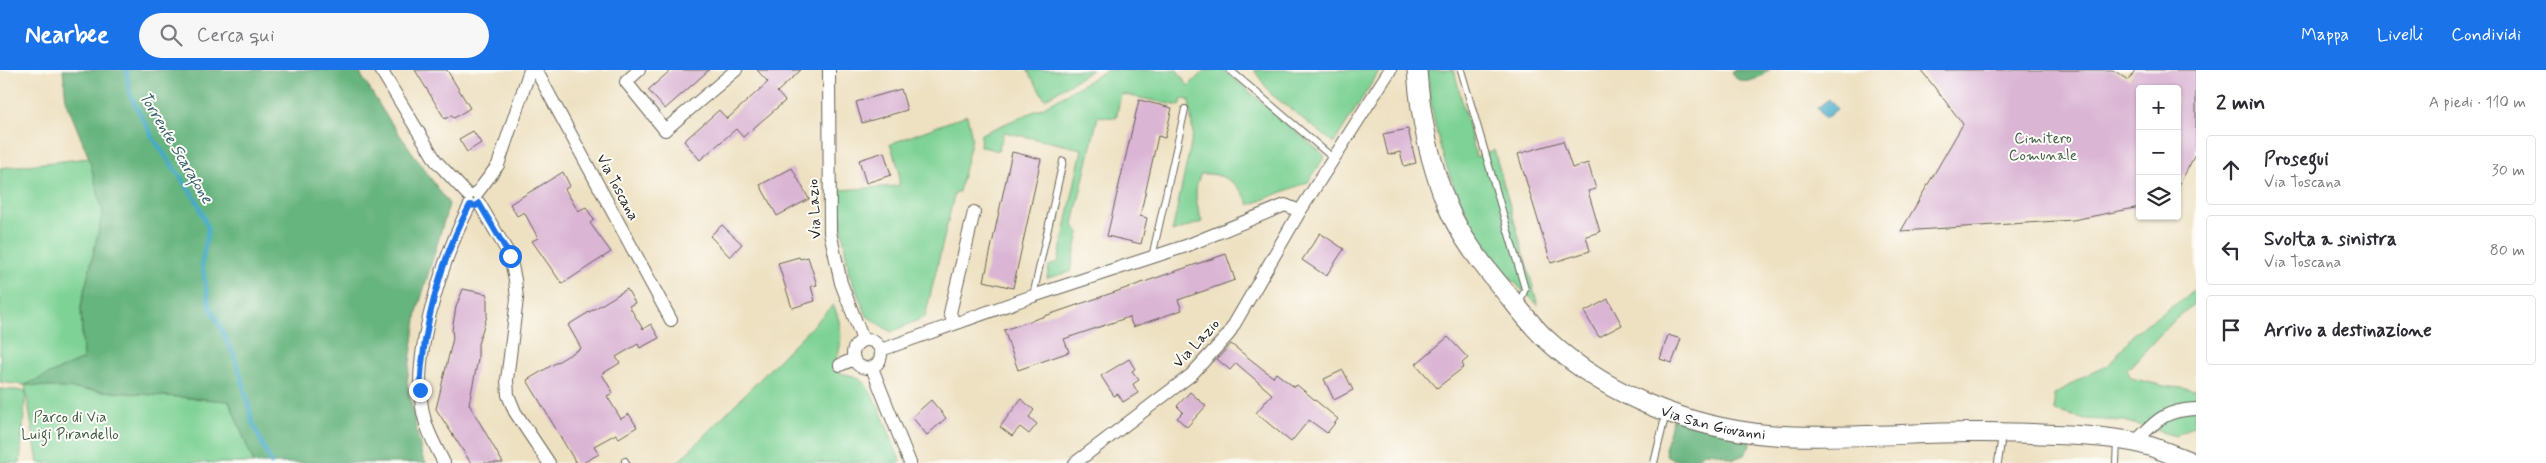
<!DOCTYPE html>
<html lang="it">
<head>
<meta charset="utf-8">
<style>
  :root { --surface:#fff; --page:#f7f7f7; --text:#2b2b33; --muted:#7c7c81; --line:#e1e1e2; --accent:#1a73e8 }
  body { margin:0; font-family:Mynerve,sans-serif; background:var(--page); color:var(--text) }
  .controls { position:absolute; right:15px; top:15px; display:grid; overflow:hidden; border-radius:5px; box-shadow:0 1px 4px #0004 }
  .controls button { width:45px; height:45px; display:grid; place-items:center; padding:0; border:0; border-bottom:1px solid var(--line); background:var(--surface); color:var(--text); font:25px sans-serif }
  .stop { position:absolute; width:15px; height:15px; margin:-11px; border:4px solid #1a73e8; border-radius:50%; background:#fff }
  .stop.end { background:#1a73e8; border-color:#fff; box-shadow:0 1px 5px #0008 }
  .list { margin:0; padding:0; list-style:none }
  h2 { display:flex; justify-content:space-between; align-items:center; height:65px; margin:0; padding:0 20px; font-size:21px }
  h2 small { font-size:16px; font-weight:400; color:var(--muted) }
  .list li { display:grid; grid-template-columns:32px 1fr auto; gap:15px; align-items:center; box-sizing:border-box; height:70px; margin:0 10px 10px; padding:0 10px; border:1px solid var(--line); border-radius:5px }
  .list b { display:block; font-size:19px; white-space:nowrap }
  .list p { margin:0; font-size:16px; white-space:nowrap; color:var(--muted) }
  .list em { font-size:16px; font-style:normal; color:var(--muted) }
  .icon { flex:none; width:28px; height:28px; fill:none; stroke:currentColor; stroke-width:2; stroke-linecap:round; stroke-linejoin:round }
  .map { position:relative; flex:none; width:2196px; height:393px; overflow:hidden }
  header { display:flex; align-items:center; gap:30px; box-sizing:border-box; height:70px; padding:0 25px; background:var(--accent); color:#fff }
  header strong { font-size:24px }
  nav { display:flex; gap:28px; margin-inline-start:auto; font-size:18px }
  .search { width:350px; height:45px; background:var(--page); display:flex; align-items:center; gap:12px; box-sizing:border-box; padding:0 18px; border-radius:28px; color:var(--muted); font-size:19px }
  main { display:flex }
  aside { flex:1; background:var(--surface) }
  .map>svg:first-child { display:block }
  .green { fill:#7ed295; stroke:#4d7758 }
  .forest { fill:#66b47e; stroke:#41684d }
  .water { fill:#47abc7; stroke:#326472 }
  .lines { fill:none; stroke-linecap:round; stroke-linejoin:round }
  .stream { stroke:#47abc7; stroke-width:4.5 }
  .building { fill:#dab5d4 }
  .lane-casing { stroke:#666156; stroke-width:8 }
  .street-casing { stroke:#666156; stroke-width:14 }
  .secondary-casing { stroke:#666156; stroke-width:21 }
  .lane { stroke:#fff; stroke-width:6 }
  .street { stroke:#fff; stroke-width:12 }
  .secondary { stroke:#fff; stroke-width:19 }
  .route { stroke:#1a73e8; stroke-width:6 }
  .labels { text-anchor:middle; stroke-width:4; stroke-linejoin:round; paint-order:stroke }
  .park-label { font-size:15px; fill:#3e5c46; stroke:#fdfcf7 }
  .street-label { font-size:15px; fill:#1c1c1c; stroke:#fdfcf7 }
  .water-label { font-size:16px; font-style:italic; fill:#2f5c69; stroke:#fdfcf7 }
</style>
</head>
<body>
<header>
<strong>Nearbee</strong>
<div class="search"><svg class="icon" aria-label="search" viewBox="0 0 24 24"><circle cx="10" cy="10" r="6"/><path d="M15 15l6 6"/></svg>Cerca qui</div>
<nav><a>Mappa</a><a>Livelli</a><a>Condividi</a></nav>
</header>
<main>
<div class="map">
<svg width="2196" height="393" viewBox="0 0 2196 393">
  <rect width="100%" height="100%" fill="#fdfcf7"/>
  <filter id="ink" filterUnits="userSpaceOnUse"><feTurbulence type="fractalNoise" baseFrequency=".02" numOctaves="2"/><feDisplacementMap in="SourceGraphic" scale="10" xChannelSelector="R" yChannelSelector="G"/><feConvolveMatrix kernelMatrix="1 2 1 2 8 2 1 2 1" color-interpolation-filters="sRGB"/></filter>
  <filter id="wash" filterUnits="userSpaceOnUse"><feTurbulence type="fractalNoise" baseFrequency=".0096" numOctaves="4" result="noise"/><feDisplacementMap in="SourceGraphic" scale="20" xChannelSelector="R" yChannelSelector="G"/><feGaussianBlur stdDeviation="1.12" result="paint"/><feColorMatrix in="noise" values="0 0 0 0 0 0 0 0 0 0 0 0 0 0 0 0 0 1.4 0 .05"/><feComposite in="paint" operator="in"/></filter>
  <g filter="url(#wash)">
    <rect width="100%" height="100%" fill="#eee1c2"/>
    <path class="green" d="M1027,0h65l-47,29z
      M1107,0h70l11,16 17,-16h19l101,86 -17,26 -59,23c-7,-20 -26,-33 -48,-31 -9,16 -4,31 1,48l-30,10 21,-98 -4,-34 -7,-1 -2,7 -59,-12 -5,24 -18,-2 -25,108 6,9 -9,39 -23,6 2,-12 9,-4 24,-113 -78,-17 -6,19 -18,-5 1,-12 61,-26z
      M1254,0h126l-46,73 -63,-49z
      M1428,0h26l22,87 18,-7 44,155c-14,-14 -30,-27 -41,-42 -41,-57 -66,-123 -69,-193z
      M967,45l5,23 -13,54h-4l-30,125 -34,15 -24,-16 -18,-42 -10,-66v-18l60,-4v-17l-9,-25z
      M89,88l14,54 -22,94 2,53 -57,26 203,16 25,62h-216l-13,-78 -25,-3v-214z
      M2196,220v12l-26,22 -43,46 4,8 33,8 32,4 -2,35 -19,11 -51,-15 -39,-2 -30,-8 -1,-16 30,-19 25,-11 26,-33z
      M833,235c9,18 11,38 2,57l5,11c8,2 16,2 22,8 14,12 31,63 39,82h-224z
      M0,319l26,2 -6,72h-20z"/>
    <path class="forest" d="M63,0h295l27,44 64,90 -32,108 -10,71 15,73 4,7h-172l-25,-62 -204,-16 58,-26 -2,-53 22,-94 -14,-54 -23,-57z
      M1734,0h36c-12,8 -26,19 -38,4z
      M1673,349l76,17 1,10 -6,9 -10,4 -18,-6 -11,-1c-13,11 -22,11 -38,5l-2,-7z"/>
    <path class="water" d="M1829,29l8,10 -12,10 -8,-11z"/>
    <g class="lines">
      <path class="stream" d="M127,0l2,23 24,45 44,63 11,28 -6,34 7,42 24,48 10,29 9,39 19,42"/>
    </g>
    <g id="blocks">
      <path class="building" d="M415,0h32l23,38 -16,10 -2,-3 -7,4z
        M671,0h38l-44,39 -17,-19z
        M757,0h44l-24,22 8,9 -42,36 -7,-8 -36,31 -16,-19 35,-31 8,9 41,-37z
        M1921,0h192l16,10 6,-10h61v83l-19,36v-100h-37v118l-67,13 -172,11 62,-107z
        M901,19l6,21 -45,13 -6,-21z
        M1139,30l33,8 -7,30 -7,-2 -18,80 7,2 -6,26 -34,-8z
        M1408,59l8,34 -12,3 -4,-14 -12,3 -5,-21z
        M473,61l8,12 -14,9 -8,-13z
        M1563,71l9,27 16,-5 8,26 -8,2 12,41 -14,4 4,15 -39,12 -33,-109z
        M884,82l7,23 -25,8 -7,-23z
        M1012,82l29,7 -28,129 -29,-7z
        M792,98l17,31 -32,17 -17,-31z
        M563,102l7,14 -5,3 13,22 8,-4 8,13 -4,3 21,29 -49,32 -30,-43 6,-3 -14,-26 -7,4 -7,-12z
        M722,155l20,19 -12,13 -20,-21z
        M1320,163l24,16 -18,27 -24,-16z
        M1226,184l9,26 -57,20 4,10 -49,17 -4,-10 -65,22 5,13 -51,18 -14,-40z
        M799,187l1,2 8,-2 9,28 -6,1 4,15 -23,7 -14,-45z
        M463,219l24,5v22l-9,28v15l-9,45 34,59h-32l-35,-54 17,-71 -1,-8 4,-23z
        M627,219l8,14 -6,3 14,23 8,-5 8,14 -19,10 -2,-4 -22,13 4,6 -18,11 11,19 -6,3 14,23 8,-5 8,13 -18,11 -3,-4 -22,12 5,8 -16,9h-7l-49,-83 54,-32 -13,-23z
        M1608,229l14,26 -23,12 -15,-25z
        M1668,265l13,4 -9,24 -12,-4z
        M1448,267l20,21 -6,5 2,4 -27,21 -21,-24z
        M1231,274l42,33 3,-4 18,14 3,-2 41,34 -11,14 -18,-13 -18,22 -35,-29 16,-19 -36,-31 -6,7 -13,-11z
        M1129,289l6,10 -3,2 7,9 -6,4 5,9 -15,9 -5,-8 -4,2 -13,-20z
        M1343,300l10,20 -19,10 -10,-21z
        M1190,322l16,14 -19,21 -10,-9 6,-6 -6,-6z
        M1021,329l13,11 -5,7 8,7 -8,10 -9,-7 -8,9 -12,-9z
        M931,330l15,18 -19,17 -15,-18z"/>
    </g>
  </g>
  <g filter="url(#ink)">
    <use href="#blocks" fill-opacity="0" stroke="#666156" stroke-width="1"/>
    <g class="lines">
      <g class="lane-casing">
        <path id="lane" d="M1230,0l103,88
          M1461,0l64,219 -6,15
          M1152,187l33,-148
          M1033,226l30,-135
          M625,391l1,2
          M1654,393l12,-50
          M1998,393l4,-28
          M2116,393l1,-22"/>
      </g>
      <g class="street-casing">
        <path id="street" d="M381,0l55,91 32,34
          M536,0l135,250
          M639,0l-13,12 39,48 71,-60
          M829,0l1,162 11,51 22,57
          M477,123l21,-28 32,-95
          M479,133l31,53 5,24 2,19 -10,81 1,15 7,17 34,51
          M954,253l-4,-10 24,-101
          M853 284a14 14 0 1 1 28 0a14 14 0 1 1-28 0Z
          M881,280l152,-54 153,-50 99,-41 15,6
          M840,295l14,-6
          M872,298l38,95
          M2135,372c21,-21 29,-32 61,-33
          M444,393c-9,-18 -19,-35 -22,-56 -10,-56 22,-152 48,-202
          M1075,393l116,-88 37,-40 72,-124 90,-141"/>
      </g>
      <g class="secondary-casing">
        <g id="secondary">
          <path id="s1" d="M1417,0c3,45 13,93 30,135 13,32 38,63 60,89 12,15 25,32 39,45 65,61 159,95 248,97 82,2 164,-7 246,-2 31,1 63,2 94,8 20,4 41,14 60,21"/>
        </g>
      </g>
      <use href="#lane" class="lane"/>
      <use href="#street" class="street"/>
      <use href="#secondary" class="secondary"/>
    </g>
  </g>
  <g class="lines" filter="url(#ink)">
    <path class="route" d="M420,320c3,-64 20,-129 50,-185l6,1 3,-3 31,53"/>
  </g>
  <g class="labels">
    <g class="park-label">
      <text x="2043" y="73">Cimitero<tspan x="2043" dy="17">Comunale</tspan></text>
      <text x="70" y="352">Parco di Via<tspan x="70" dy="17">Luigi Pirandello</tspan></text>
    </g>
    <g class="street-label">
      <text transform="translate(618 117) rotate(62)" y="5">Via Toscana</text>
      <text transform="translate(814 139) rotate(-93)" y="5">Via Lazio</text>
      <text transform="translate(1196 273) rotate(-47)" y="5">Via Lazio</text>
      <text dy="5" stroke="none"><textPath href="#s1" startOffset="496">Via San Giovanni</textPath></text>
    </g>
    <g class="water-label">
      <text transform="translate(177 77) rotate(59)" y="6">Torrente Scarafone</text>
    </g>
  </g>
</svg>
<div class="controls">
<button>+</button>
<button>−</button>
<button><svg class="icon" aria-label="layers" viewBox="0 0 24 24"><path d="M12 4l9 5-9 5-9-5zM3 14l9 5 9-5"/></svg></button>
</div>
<div class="stop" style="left:510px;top:186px"></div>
<div class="stop end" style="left:420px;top:320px"></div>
</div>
<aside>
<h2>2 min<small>A piedi · 110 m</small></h2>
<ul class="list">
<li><svg class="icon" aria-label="ahead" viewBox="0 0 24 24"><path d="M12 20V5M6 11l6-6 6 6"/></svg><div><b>Prosegui</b><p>Via Toscana</p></div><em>30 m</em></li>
<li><svg class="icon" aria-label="left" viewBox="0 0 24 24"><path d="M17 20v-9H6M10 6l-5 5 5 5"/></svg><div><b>Svolta a sinistra</b><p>Via Toscana</p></div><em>80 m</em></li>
<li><svg class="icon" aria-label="arrive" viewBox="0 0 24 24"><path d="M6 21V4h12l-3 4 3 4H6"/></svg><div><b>Arrivo a destinazione</b></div></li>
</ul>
</aside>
</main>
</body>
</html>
